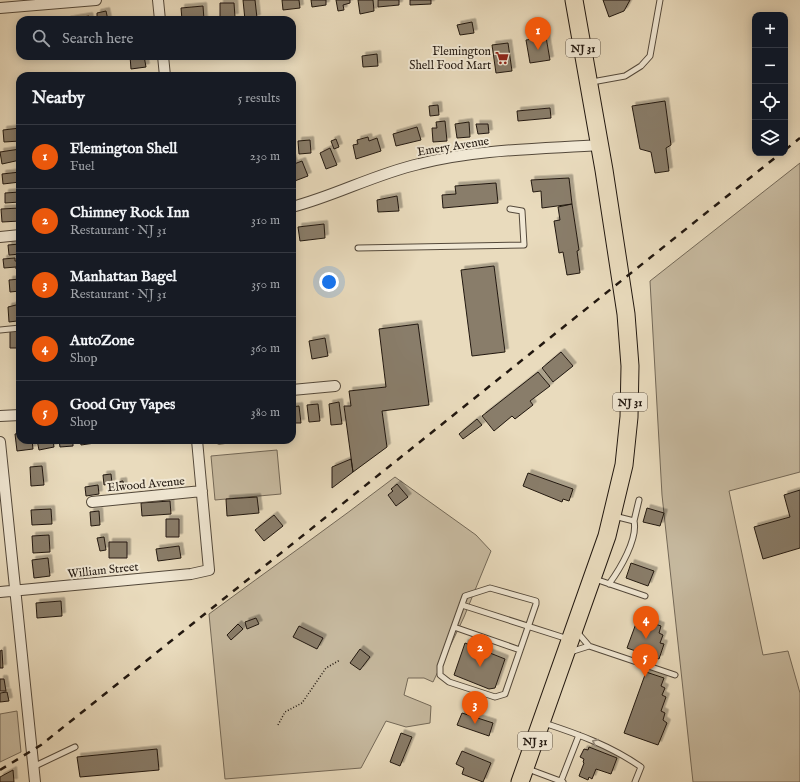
<!DOCTYPE html>
<html lang="en">
<head>
<meta charset="utf-8">
<style>
  :root { --surface:#171b24; --page:#20242c; --text:#f1f3f6; --muted:#9ea1a6; --line:#363941; --accent:#ea580c }
  body { margin:0; font-family:"IM FELL English",serif; background:var(--page); color:var(--text) }
  .controls { position:absolute; right:12px; top:12px; display:grid; overflow:hidden; border-radius:8px; box-shadow:0 2px 10px #0003 }
  .controls button { width:36px; height:36px; display:grid; place-items:center; padding:0; border:0; border-bottom:1px solid var(--line); background:var(--surface); color:var(--text); font:20px sans-serif }
  .you { position:absolute; left:329px; top:282px; width:14px; height:14px; margin:-10px; border:3px solid #fff; border-radius:50%; background:#1a73e8; box-shadow:0 0 0 6px #1a73e833 }
  .badge { display:grid; place-items:center; width:26px; height:26px; border-radius:50%; background:var(--accent); color:#fff; font-size:13px; font-weight:700 }
  .pin { position:absolute; translate:-50% -33px; filter:drop-shadow(0 1px 2px #0008) }
  .pin::after { content:''; position:absolute; top:21px; width:14px; height:12px; background:inherit; clip-path:polygon(0 0,100% 0,50% 100%) }
  .list { margin:0; padding:0; list-style:none }
  h2 { display:flex; justify-content:space-between; align-items:center; height:52px; margin:0; padding:0 16px; font-size:17px }
  h2 small { font-size:13px; font-weight:400; color:var(--muted) }
  .list li { display:grid; grid-template-columns:26px 1fr auto; gap:12px; align-items:center; box-sizing:border-box; height:64px; padding:0 16px; border-top:1px solid var(--line) }
  .list b { display:block; font-size:15px; white-space:nowrap }
  .list p { margin:0; font-size:13px; white-space:nowrap; color:var(--muted) }
  .list em { font-size:13px; font-style:normal; color:var(--muted) }
  .icon { flex:none; width:22px; height:22px; fill:none; stroke:currentColor; stroke-width:2; stroke-linecap:round; stroke-linejoin:round }
  .map { position:relative; flex:none; width:800px; height:782px; overflow:hidden }
  .search { position:absolute; background:var(--surface); box-shadow:0 2px 10px #0003; left:16px; top:16px; width:280px; height:44px; display:flex; align-items:center; gap:10px; box-sizing:border-box; padding:0 14px; border-radius:12px; color:var(--muted); font-size:15px }
  .panel { position:absolute; background:var(--surface); box-shadow:0 2px 10px #0003; left:16px; top:72px; width:280px; height:372px; border-radius:12px }
  .map>svg:first-child { display:block }
  .green { fill:#c7baa0; stroke:#746958 }
  .building { fill:#897d6a; stroke:#221810; filter:url(#shadow) }
  .lines { fill:none; stroke-linecap:round; stroke-linejoin:round }
  .service-casing { stroke:#54493b; stroke-width:7 }
  .minor-casing { stroke:#54493b; stroke-width:12 }
  .trunk-casing { stroke:#221810; stroke-width:19 }
  .path { stroke:#221810; stroke-width:1.5; stroke-dasharray:1 2; stroke-linecap:butt }
  .service { stroke:#f1e8d4; stroke-width:5 }
  .minor { stroke:#f1e8d4; stroke-width:10 }
  .trunk { stroke:#e9dbbd; stroke-width:17 }
  .rail { stroke:#221810; stroke-width:2.5; stroke-dasharray:7 7; stroke-linecap:butt }
  .oneway { stroke:#948a7c }
  .labels { text-anchor:middle; stroke-width:4; stroke-linejoin:round; paint-order:stroke }
  .shield { fill:#f1e8d4; stroke:#60564b; stroke-width:1 }
  .shield-label { font-size:11px; font-weight:bold; fill:#221810 }
  .poi-label { font-size:12px; fill:#221810; stroke:#f1e8d4; text-anchor:end }
  .street-label { font-size:12px; fill:#221810; stroke:#f1e8d4 }
</style>
</head>
<body>
<div class="map">
<svg width="800" height="782" viewBox="0 0 800 782">
  <defs>
    <filter id="shadow"><feDropShadow dx="3.5" dy="-3.5" stdDeviation="0" flood-color="#0004"/></filter>
  </defs>
  <rect width="100%" height="100%" fill="#e9dbbd"/>
  <filter id="stains"><feTurbulence type="fractalNoise" baseFrequency=".005" numOctaves="4"/><feColorMatrix values="0 0 0 0 .2 0 0 0 0 .09 0 0 0 0 .02 0 0 0 .5 -.17"/></filter>
  <radialGradient id="worn" r=".72"><stop offset=".6" stop-color="#630" stop-opacity="0"/><stop offset="1" stop-color="#630" stop-opacity=".3"/></radialGradient>
  <path class="green" d="M800,163v309l-71,19 34,164 25,-4 12,42v89h-107l-31,-287 -12,-214z
    M277,450l4,44 -66,6 -4,-44z
    M395,477l81,58 15,16 -27,66 -31,65 -9,-4h-16l-4,17 27,11 -1,17 -24,4 -20,-6 -25,47 -136,11 -16,-165c62,-46 125,-90 186,-137z
    M17,711l4,41 -21,10v-48z"/>
  <path class="building" d="M243,0h12l2,18 -12,2z
    M282,0h17l1,8 -17,2z
    M311,0h15v5l-14,2z
    M336,0h14v3l-7,2 1,5 -6,1z
    M358,0h15l1,11 -14,3z
    M378,0h21v5l-21,2z
    M410,0h21v4l-21,1z
    M603,0h27l-6,11 -15,6z
    M220,3h14l1,14h-15z
    M203,6l1,14h-22l-1,-12z
    M106,11l2,9h-11v-7z
    M89,16l1,4h-23l10,-2z
    M472,22l2,11 -14,2 -3,-10z
    M546,37l4,23 -20,3 -4,-23z
    M508,43l4,28 -16,2 -4,-28z
    M377,54l1,12 -15,1 -1,-11z
    M130,56h14l2,11 -15,2z
    M665,101l6,44 -5,3 3,23 -14,2 -4,-21 -11,-3 -8,-43z
    M438,105l1,10 -9,1 -1,-10z
    M550,108l1,10 -33,3 -1,-10z
    M445,121l2,20 -14,1 -1,-14h5l-1,-6z
    M469,122l1,15 -13,1 -2,-14z
    M476,124h12l1,9 -11,1z
    M417,127l4,13 -25,6 -3,-12z
    M20,128v13l-16,1 -1,-12z
    M368,137l1,4 8,-3 4,13 -25,8 -3,-14 5,-1 -1,-4z
    M336,139l3,8 -5,2 -3,-8z
    M310,140l1,13 -12,1 -1,-13z
    M330,148l7,17 -11,4 -6,-16z
    M20,149v11l-18,4 -2,-12z
    M292,158l2,6 8,-3 6,15 -16,6z
    M20,172v10l-17,2 -1,-10z
    M569,178l3,26 -30,4 -1,-17 -8,1 -2,-12z
    M496,183l2,20 -55,5 -1,-13 14,-1 -1,-8z
    M20,192v10l-15,1v-10z
    M397,196l2,15 -21,1 -1,-12z
    M572,204l7,46 -2,1 3,22 -13,2 -4,-23 -4,1 -5,-32 6,-1 -2,-13z
    M20,208v13l-18,1 -1,-13z
    M324,224l1,14 -25,3 -2,-14z
    M20,244v10l-11,1 -1,-10z
    M15,258v3h5v8h-4v-2l-12,1 -1,-9z
    M494,266l11,86 -33,4 -11,-86z
    M20,279v12l-10,1 -1,-12z
    M20,304v13h-3v4l-8,1 -1,-15z
    M418,324l11,81 -47,6 5,36 -34,25 -9,-66h7l-2,-15 37,-4 -7,-58z
    M10,331h10v17h-10z
    M325,338l3,18 -16,3 -3,-18z
    M561,352l12,14 -20,16 -11,-14z
    M538,372l12,14 -20,15 3,4 -18,14 -3,-3 -18,15 -12,-15z
    M339,402l3,22 -11,1 -2,-21z
    M318,404l2,17 -11,1 -2,-17z
    M299,406l2,17h-9v-16z
    M477,419l5,6 -19,14 -4,-5z
    M20,433v7h12l1,9 -16,2 -2,-17z
    M37,440h16l1,7 -15,3z
    M59,440h14v6l-13,1z
    M80,440h15v3l-14,2z
    M215,440h16v3l-12,1 -4,-1z
    M351,459l2,13 -21,16v-21z
    M42,466l2,19 -13,1 -1,-19z
    M528,473l45,16 -4,12 -6,-2 -1,3 -39,-16z
    M111,474l1,9 -8,2 -1,-10z
    M123,481l1,8 -6,1 -1,-8z
    M397,484l11,13 -12,9 -8,-11 5,-4 -2,-2z
    M98,485l1,9 -13,2 -1,-9z
    M800,490v58l-37,11 -9,-32 36,-10 -6,-22z
    M257,497l2,16 -32,3 -1,-17z
    M170,501l1,13 -29,2 -1,-13z
    M647,508l17,5 -4,13 -17,-4z
    M51,509l1,15 -20,1 -1,-15z
    M99,511l1,14 -9,1 -1,-14z
    M274,515l9,11 -19,15 -9,-11z
    M166,519h13v18h-13z
    M49,535l1,17 -17,1 -1,-17z
    M104,537l2,13 -6,1 -3,-13z
    M109,542h18v16h-18z
    M179,546l2,12 -23,3 -2,-12z
    M48,558l2,18 -16,2 -2,-18z
    M631,563l23,8 -6,15 -22,-8z
    M61,601l1,15 -25,2 -1,-15z
    M256,618l3,6 -12,5 -2,-7z
    M638,618l23,8 -2,7 4,2 -3,8 4,1 -5,15 -32,-11z
    M238,624l5,5 -12,11 -4,-5z
    M299,626l24,12 -6,11 -24,-12z
    M465,643l40,16 -10,29 -6,1 -35,-14z
    M360,649l10,8 -10,13 -10,-7z
    M2,650l1,18h-3v-17z
    M646,672l18,6 -3,8 4,2 -3,7 4,2 -5,14 4,2 -2,7 4,3 -9,22 -34,-12z
    M0,679h4l2,12h-6z
    M7,692l2,9 -9,1v-9z
    M462,713l31,10 -4,13 -32,-11z
    M401,733l11,4 -12,29 -10,-4z
    M589,747l28,11 -6,16 -15,-5 -4,10 -3,-2 -1,3 -9,-4 5,-13 -1,-1 1,-3 -4,-2 4,-8 4,1z
    M157,749l2,21 -79,7 -3,-20z
    M462,751l29,12 -8,19 -21,-8 2,-6 -8,-4z
    M13,770l1,12h-14v-5z"/>
  <g class="lines">
    <g class="service-casing">
      <path id="service" d="M592,82l33,-6 16,-10 9,-10 10,-56
        M358,248l166,-3 -2,-34 -12,-2
        M0,330l20,-2
        M614,516l20,5 5,-21
        M595,579l50,17
        M609,584c11,-15 29,-45 25,-63
        M490,588l46,13v3l-31,90 -10,3 -46,-15 -9,-7v-9l25,-70z
        M462,605l106,34
        M454,627l66,23
        M577,632l12,14
        M570,652l19,-6 86,29
        M544,723c34,11 67,23 97,44l-6,15
        M33,767l42,-20
        M528,769l35,13
        M561,781l18,-46"/>
    </g>
    <g class="minor-casing">
      <path id="minor" d="M158,0l2,20
        M0,8l96,-8
        M163,56l2,20
        M292,207c43,-11 83,-33 127,-43 58,-15 121,-15 181,-19
        M0,237l20,-2
        M292,390l43,-4
        M0,416l20,-1
        M0,442l35,340
        M92,502l110,-11
        M0,592l191,-18 18,-4 -12,-130"/>
    </g>
    <g class="trunk-casing">
      <path id="trunk" d="M520,782l87,-246 17,-71 5,-48 1,-51 -4,-52 -22,-144 -30,-170"/>
    </g>
    <path class="path" d="M278,725l7,-13 17,-9 24,-35 14,-8"/>
    <use href="#service" class="service"/>
    <use href="#minor" class="minor"/>
    <use href="#trunk" class="trunk"/>
    <path class="rail" d="M785,150l15,-12
      M0,770l41,-25 740,-592"/>
  </g>
  <defs><path id="oneway-chevron" d="M-2-3.5L2.5 0L-2 3.5" fill="none" stroke-width="1.6" stroke-linecap="round" stroke-linejoin="round"/></defs>
  <use class="oneway" href="#oneway-chevron" transform="translate(595 742) rotate(-156)"/>
  <defs>
    <g id="supermarket-bare" transform="scale(1.08)"><path d="M-6-5.5h2.5l.6 2H6L4.5 2H-2.5L-4.4-4H-6ZM-1.5 3.2a1.3 1.3 0 1 0 .1 0ZM3 3.2a1.3 1.3 0 1 0 .1 0Z" fill="#8f2418" stroke="#f1e8d4" stroke-width="2.5" paint-order="stroke"/></g>
  </defs>
  <g fill-rule="evenodd">
    <use href="#supermarket-bare" x="502" y="58"/>
  </g>
  <g class="labels">
    <g class="shield">
      <rect x="566" y="39" width="34" height="18" rx="3"/>
      <rect x="613" y="393" width="34" height="18" rx="3"/>
      <rect x="518" y="732" width="34" height="18" rx="3"/>
    </g>
    <g class="shield-label">
      <text x="583" y="52">NJ 31</text>
      <text x="630" y="406">NJ 31</text>
      <text x="535" y="745">NJ 31</text>
    </g>
    <g class="poi-label">
      <text x="491" y="55">Flemington<tspan x="491" dy="14">Shell Food Mart</tspan></text>
    </g>
    <g class="street-label">
      <text transform="translate(453 146) rotate(-9)" y="4">Emery Avenue</text>
      <text transform="translate(146 484) rotate(-5)" y="4">Elwood Avenue</text>
      <text transform="translate(103 570) rotate(-6)" y="4">William Street</text>
    </g>
  </g>
  <rect width="100%" height="100%" filter="url(#stains)"/>
  <rect width="100%" height="100%" fill="url(#worn)"/>
</svg>
<div class="controls">
<button>+</button>
<button>−</button>
<button><svg class="icon" aria-label="locate" viewBox="0 0 24 24"><circle cx="12" cy="12" r="6"/><path d="M12 2v4M12 18v4M2 12h4M18 12h4"/></svg></button>
<button><svg class="icon" aria-label="layers" viewBox="0 0 24 24"><path d="M12 4l9 5-9 5-9-5zM3 14l9 5 9-5"/></svg></button>
</div>
<div class="you"></div>
<div class="pin badge" style="left:538px;top:50px">1</div>
<div class="pin badge" style="left:480px;top:667px">2</div>
<div class="pin badge" style="left:475px;top:724px">3</div>
<div class="pin badge" style="left:646px;top:639px">4</div>
<div class="pin badge" style="left:645px;top:677px">5</div>
<div class="search"><svg class="icon" aria-label="search" viewBox="0 0 24 24"><circle cx="10" cy="10" r="6"/><path d="M15 15l6 6"/></svg>Search here</div>
<section class="panel">
<h2>Nearby<small>5 results</small></h2>
<ul class="list">
<li><span class="badge">1</span><div><b>Flemington Shell</b><p>Fuel</p></div><em>230 m</em></li>
<li><span class="badge">2</span><div><b>Chimney Rock Inn</b><p>Restaurant · NJ 31</p></div><em>310 m</em></li>
<li><span class="badge">3</span><div><b>Manhattan Bagel</b><p>Restaurant · NJ 31</p></div><em>350 m</em></li>
<li><span class="badge">4</span><div><b>AutoZone</b><p>Shop</p></div><em>360 m</em></li>
<li><span class="badge">5</span><div><b>Good Guy Vapes</b><p>Shop</p></div><em>380 m</em></li>
</ul>
</section>
</div>
</body>
</html>
